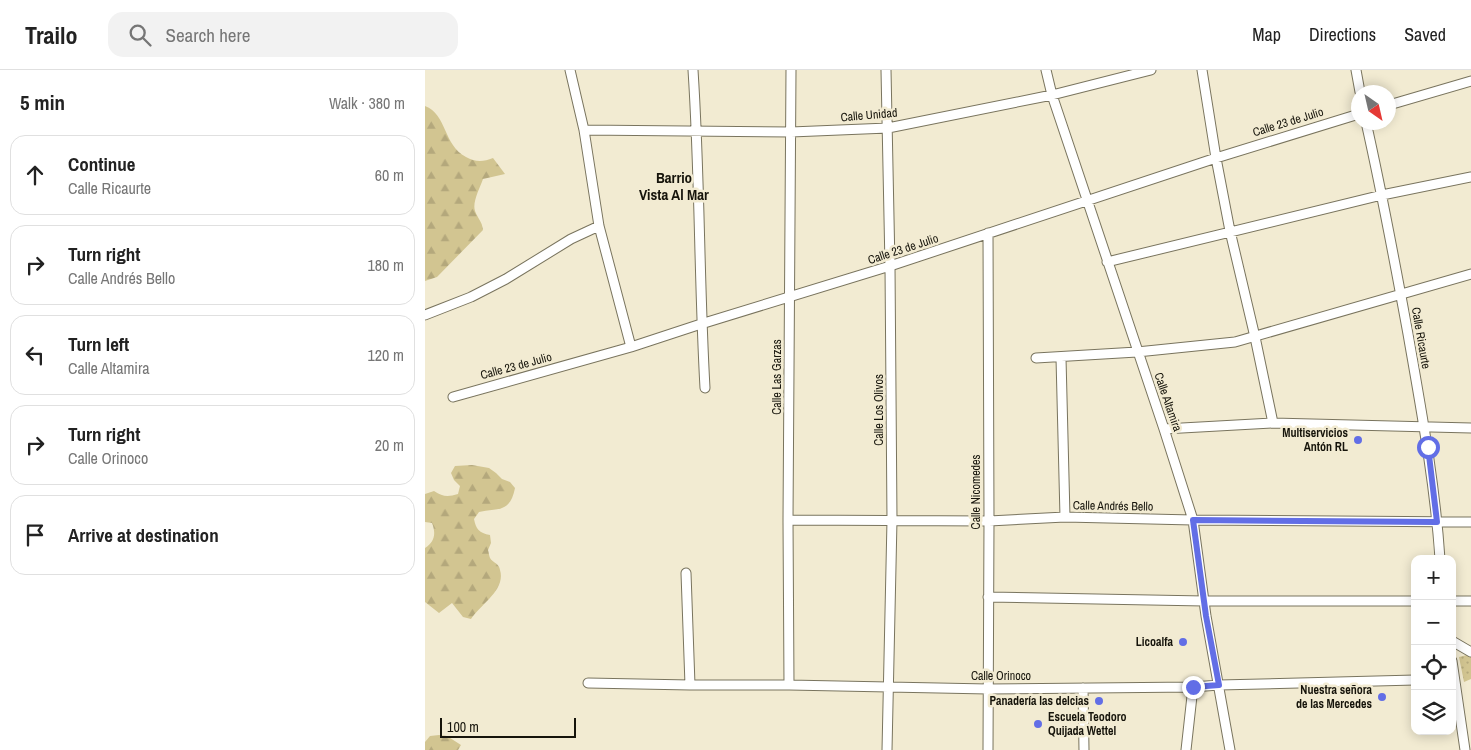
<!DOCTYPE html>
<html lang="en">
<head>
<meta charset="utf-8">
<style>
  :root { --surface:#fff; --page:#f2f2f2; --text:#222; --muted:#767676; --line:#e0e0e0 }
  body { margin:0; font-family:"Archivo Narrow",sans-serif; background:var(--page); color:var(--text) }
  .controls { position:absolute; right:15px; bottom:15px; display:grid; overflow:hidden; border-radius:10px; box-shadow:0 2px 12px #0003 }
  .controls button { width:45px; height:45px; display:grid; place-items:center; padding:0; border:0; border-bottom:1px solid var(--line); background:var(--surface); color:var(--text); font:25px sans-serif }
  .compass { position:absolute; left:926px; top:15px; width:45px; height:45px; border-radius:50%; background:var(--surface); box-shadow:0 2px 12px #0003; rotate:146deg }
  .scale { position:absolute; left:15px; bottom:12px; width:136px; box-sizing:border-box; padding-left:5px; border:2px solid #16140b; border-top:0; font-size:14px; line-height:18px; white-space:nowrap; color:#16140b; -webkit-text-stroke:4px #f2ebd2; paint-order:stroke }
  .stop { position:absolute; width:15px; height:15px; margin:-11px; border:4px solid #626ee6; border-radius:50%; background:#fff }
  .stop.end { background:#626ee6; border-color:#fff; box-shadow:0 1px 5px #0008 }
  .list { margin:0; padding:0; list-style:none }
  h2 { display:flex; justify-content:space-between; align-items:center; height:65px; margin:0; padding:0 20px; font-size:21px }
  h2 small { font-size:16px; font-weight:400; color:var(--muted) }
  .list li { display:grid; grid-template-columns:32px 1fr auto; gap:15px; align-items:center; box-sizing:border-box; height:80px; margin:0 10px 10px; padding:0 10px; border:1px solid var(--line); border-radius:15px }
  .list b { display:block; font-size:19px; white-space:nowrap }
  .list p { margin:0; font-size:16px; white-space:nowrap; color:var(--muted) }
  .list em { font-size:16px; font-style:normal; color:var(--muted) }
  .icon { flex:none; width:28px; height:28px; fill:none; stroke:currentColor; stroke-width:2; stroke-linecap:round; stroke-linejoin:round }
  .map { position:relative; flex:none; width:1046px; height:680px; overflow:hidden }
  header { display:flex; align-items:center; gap:30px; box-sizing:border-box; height:70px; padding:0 25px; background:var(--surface); border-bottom:1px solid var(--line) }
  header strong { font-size:24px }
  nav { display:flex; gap:28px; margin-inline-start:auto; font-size:18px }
  .search { width:350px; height:45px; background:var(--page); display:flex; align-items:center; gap:12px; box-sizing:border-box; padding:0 18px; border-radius:15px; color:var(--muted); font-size:19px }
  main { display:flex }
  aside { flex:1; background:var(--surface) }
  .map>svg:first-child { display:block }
  .green { fill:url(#green-dots) }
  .forest { fill:url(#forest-firs) }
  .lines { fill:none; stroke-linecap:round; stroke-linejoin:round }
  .minor-casing { stroke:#79745e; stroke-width:11 }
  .minor { stroke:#fff; stroke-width:9 }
  .route { stroke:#626ee6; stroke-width:6 }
  .poi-dot { fill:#626ee6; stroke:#f2ebd2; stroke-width:2 }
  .labels { text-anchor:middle; stroke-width:5; stroke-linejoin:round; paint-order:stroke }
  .street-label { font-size:12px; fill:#16140b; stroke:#f2ebd2 }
  .poi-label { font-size:12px; font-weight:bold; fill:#16140b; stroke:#f2ebd2; text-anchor:end }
  .quarter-label { font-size:15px; font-weight:bold; fill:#16140b; stroke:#f2ebd2 }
</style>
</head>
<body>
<header>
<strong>Trailo</strong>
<div class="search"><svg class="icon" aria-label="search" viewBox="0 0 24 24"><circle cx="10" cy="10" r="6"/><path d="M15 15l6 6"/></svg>Search here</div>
<nav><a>Map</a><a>Directions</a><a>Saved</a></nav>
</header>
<main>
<aside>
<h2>5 min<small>Walk · 380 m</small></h2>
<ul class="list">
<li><svg class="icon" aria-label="ahead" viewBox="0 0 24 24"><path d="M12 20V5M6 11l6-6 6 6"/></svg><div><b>Continue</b><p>Calle Ricaurte</p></div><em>60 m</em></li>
<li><svg class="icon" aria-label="right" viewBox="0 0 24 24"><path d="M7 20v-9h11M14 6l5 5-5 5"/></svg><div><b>Turn right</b><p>Calle Andrés Bello</p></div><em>180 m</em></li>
<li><svg class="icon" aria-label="left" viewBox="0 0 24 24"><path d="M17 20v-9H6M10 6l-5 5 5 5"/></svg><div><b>Turn left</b><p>Calle Altamira</p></div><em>120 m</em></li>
<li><svg class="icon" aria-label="right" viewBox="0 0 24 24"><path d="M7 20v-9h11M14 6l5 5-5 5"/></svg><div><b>Turn right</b><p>Calle Orinoco</p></div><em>20 m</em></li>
<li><svg class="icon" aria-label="arrive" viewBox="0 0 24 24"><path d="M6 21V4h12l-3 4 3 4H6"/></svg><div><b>Arrive at destination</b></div></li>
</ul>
</aside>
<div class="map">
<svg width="1046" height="680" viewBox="0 0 1046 680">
  <defs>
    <pattern id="green-dots" width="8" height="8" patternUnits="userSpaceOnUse" patternTransform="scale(1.25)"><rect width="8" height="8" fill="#d2c591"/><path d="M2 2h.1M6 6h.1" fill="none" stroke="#b4a87c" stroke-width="1.8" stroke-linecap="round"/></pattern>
    <pattern id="forest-firs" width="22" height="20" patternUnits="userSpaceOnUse" patternTransform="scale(1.25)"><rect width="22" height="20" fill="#d2c591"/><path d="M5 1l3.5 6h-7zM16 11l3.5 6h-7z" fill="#b4a87c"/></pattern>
  </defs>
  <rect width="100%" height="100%" fill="#f2ebd2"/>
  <path class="green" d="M1042,585l4,2v22l-7,3 -5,-25z"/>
  <path class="forest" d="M0,36c22,8 18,39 41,51 9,5 17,5 27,1l12,16 -22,5c-3,9 -11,23 -8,32 3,8 7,10 8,19l-46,47 -12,4z
    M47,395l17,3 7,5 6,6 8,3 5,6c-5,25 -17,20 -36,24l-5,7c2,10 5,14 16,16l1,8 -3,7c1,3 1,6 2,8 3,5 9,5 10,12 6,20 -19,34 -29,49l-8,-2 -11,-14 -13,10 -14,-11v-54c10,-6 11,-15 7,-25l-7,-1v-28l9,-3c9,6 14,6 24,3l2,-8 -6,-6 -3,-7 4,-7z
    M14,665l8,1 14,9 -3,5h-33v-8l5,-6z"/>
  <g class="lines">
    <g class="minor-casing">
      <path id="minor" d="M145,0l14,60 15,96 32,121
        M268,0c7,106 6,212 12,318
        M461,0l4,196 2,254 -5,230
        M621,0l6,25 112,334 29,91 13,96 24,134
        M777,0l14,88 14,73 25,106 18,86
        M931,0l4,22
        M964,35l82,-24
        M941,52c16,71 29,141 42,212 13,75 27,149 32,225
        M159,60l207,2 97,-4 164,-33 99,-25
        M682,192l275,-67 89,-18
        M0,245l46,-18 35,-18 65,-40 28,-13
        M611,288l101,-6 98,-10 236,-68
        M636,288l4,159
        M28,327l178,-50 70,-23 189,-58 326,-108 143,-44
        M739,359l109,-6 198,5
        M363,450l201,1 76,-4 128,3 278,2
        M261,503l4,112
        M563,527l216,4h211
        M1027,531h19
        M1027,571l19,11
        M1027,591l13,89
        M163,613l102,2h99l199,4 205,-2 26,-2 196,-5
        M364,615l-1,-165 3,-450
        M658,618l1,62
        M563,680l1,-229 -1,-288
        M761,680l7,-63"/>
    </g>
    <use href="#minor" class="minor"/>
  </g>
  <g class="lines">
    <path class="route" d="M768,617l26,-2 -13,-69 -13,-96 244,2 -9,-75"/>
  </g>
  <g class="poi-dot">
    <circle cx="933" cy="370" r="5"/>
    <circle cx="758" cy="572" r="5"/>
    <circle cx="957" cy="627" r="5"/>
    <circle cx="674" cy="631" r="5"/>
    <circle cx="613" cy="654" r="5"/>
  </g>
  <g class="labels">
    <g class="street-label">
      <text transform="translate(444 45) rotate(-5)" y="4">Calle Unidad</text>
      <text transform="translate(863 52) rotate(-17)" y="4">Calle 23 de Julio</text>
      <text transform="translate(478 179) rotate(-18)" y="4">Calle 23 de Julio</text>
      <text transform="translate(996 268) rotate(80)" y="4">Calle Ricaurte</text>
      <text transform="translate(91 296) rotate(-15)" y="4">Calle 23 de Julio</text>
      <text transform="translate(352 307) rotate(-90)" y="4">Calle Las Garzas</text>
      <text transform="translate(743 332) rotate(71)" y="4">Calle Altamira</text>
      <text transform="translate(454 340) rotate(-90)" y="4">Calle Los Olivos</text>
      <text transform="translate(551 422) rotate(-90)" y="4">Calle Nicomedes</text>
      <text transform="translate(688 436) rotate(1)" y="4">Calle Andrés Bello</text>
      <text x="576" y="610">Calle Orinoco</text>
    </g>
    <g class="poi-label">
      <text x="923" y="367">Multiservicios<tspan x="923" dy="14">Antón RL</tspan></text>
      <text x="748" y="576">Licoalfa</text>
      <text x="947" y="624">Nuestra señora<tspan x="947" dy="14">de las Mercedes</tspan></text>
      <text x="664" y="635">Panadería las delcias</text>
      <text x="623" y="651" text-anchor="start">Escuela Teodoro<tspan x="623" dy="14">Quijada Wettel</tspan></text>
    </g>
    <g class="quarter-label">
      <text x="249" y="113">Barrio<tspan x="249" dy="17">Vista Al Mar</tspan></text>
    </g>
  </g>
</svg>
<div class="controls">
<button>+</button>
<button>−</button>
<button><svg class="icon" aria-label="locate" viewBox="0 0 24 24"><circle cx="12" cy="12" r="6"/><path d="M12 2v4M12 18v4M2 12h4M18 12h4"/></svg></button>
<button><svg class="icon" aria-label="layers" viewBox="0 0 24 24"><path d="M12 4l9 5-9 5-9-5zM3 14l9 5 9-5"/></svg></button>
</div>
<svg class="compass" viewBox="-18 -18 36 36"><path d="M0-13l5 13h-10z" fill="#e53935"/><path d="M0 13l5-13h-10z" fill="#767676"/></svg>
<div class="scale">100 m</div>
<div class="stop" style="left:1003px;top:377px"></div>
<div class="stop end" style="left:768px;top:617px"></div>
</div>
</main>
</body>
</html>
